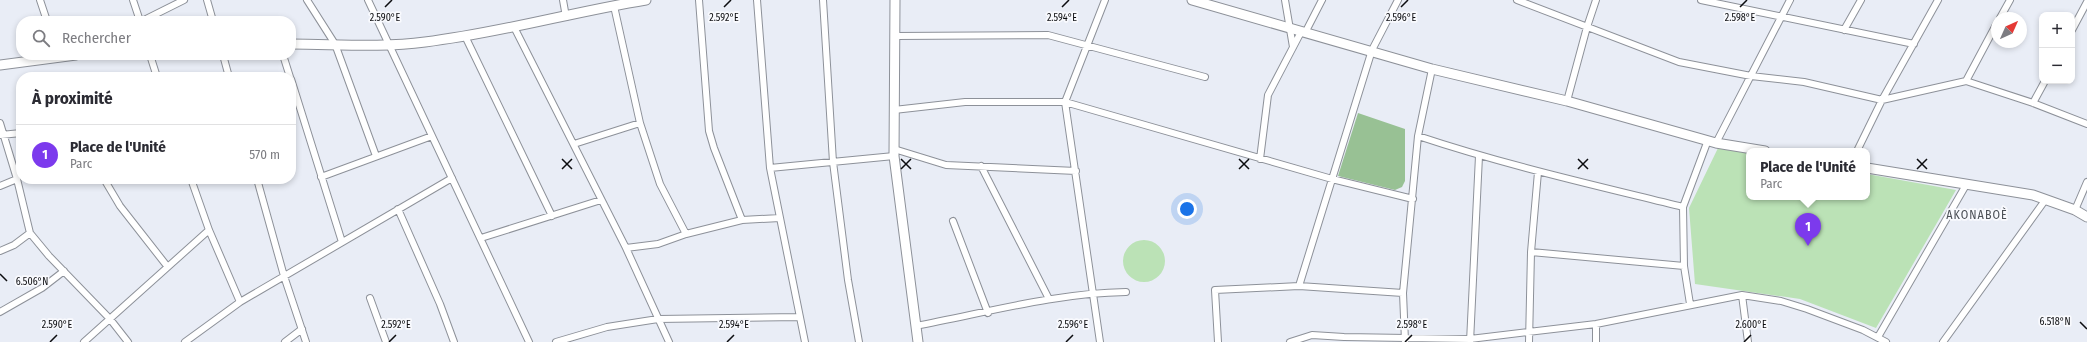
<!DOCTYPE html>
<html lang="fr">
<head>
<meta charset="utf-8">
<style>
  :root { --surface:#fff; --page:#f7f7f7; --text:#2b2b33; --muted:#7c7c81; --line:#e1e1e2; --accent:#7c3aed }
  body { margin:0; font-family:"Fira Sans Condensed",sans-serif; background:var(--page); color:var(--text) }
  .controls { position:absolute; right:12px; top:12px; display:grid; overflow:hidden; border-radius:8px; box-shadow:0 2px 6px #0003 }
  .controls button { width:36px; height:36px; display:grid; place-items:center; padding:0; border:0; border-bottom:1px solid var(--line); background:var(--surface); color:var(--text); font:20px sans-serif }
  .compass { position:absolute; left:1991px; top:12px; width:36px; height:36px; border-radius:50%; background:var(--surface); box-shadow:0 2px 6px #0003; rotate:45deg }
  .you { position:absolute; left:1187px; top:209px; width:14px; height:14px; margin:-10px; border:3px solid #fff; border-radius:50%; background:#1a73e8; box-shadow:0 0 0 6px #1a73e833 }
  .badge { display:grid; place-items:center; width:26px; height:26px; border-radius:50%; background:var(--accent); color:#fff; font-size:13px; font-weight:700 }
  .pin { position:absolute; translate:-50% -33px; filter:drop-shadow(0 1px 2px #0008) }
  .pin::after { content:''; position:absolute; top:21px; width:14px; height:12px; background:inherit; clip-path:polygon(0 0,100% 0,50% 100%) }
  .popup { position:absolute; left:1746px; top:148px; width:124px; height:52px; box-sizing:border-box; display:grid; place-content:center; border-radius:8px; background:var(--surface); filter:drop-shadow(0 1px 3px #0005); font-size:13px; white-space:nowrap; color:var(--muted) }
  .popup b { font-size:15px; color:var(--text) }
  .popup::after { content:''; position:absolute; left:50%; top:100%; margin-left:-8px; border:8px solid transparent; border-top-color:var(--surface) }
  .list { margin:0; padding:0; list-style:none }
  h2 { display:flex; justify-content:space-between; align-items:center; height:52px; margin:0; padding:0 16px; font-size:17px }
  h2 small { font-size:13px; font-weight:400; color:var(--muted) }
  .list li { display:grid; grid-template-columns:26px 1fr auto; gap:12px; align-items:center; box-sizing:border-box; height:60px; padding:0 16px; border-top:1px solid var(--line) }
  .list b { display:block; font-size:15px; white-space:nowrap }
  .list p { margin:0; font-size:13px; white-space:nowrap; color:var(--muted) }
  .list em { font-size:13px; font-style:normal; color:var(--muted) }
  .icon { flex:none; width:22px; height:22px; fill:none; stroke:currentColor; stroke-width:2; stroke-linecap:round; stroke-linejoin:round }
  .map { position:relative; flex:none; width:2087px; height:342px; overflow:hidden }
  .search { position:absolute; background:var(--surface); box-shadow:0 2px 6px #0003; left:16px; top:16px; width:280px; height:44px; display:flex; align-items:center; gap:10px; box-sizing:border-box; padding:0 14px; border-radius:16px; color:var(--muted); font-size:15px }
  .panel { position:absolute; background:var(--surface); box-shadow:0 2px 6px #0003; left:16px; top:72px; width:280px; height:112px; border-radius:16px }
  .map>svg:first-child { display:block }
  .green { fill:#bbe2b6 }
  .forest { fill:#98c194 }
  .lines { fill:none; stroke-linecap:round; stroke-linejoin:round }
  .street-casing { stroke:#8d9199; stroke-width:8 }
  .secondary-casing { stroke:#8d9199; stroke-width:11 }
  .street { stroke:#fff; stroke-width:6 }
  .secondary { stroke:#fff; stroke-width:9 }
  .ticks { fill:none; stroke:#0b0c0f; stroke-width:1.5 }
  .labels { text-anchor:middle; stroke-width:3.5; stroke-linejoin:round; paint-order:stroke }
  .neighbourhood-label { font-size:12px; letter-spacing:1px; fill:#4c5057; stroke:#f9fafe }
  .ticks-label { font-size:10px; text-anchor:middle; fill:#0b0c0f; stroke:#f9fafe; stroke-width:3.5; stroke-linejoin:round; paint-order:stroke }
</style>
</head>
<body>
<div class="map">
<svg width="2087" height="342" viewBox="0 0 2087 342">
  <rect width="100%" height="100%" fill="#e9edf6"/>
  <path class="green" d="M1718,148l31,5v44h118v-23l89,16 -80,138 -76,-29 -105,-15 -6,-76z
    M1123 261a21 21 0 1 1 42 0a21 21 0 1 1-42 0Z"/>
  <path class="forest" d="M1358,113l47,16v52l-3,6 -7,3 -57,-14z"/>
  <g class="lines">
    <g class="street-casing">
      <path id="street" d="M40,0l7,21
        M133,0l7,21
        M207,0l6,21
        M307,0l28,44 41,112
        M368,0l161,342
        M563,0l3,17
        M699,0l10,131 5,17 28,72
        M757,0l13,168 35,174
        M823,0l10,162 15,118 11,62
        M1285,0l8,47
        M1517,0l162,62 72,14 53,6 78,18 84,-19 67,22 54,21
        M1701,0l213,44
        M614,6l26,117 20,61 26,50
        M2000,18l10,-18
        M142,21l42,-21
        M514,27l112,221 43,94
        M1844,30l17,-30
        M2072,30l15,-28
        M1305,33l17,-33
        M465,36l87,180
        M896,36l152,-1 157,42
        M150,55l7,22
        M223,55l6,22
        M283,55l7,22
        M291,79l51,163
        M1966,81l31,-58
        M1567,101l20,-74 9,-27
        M2033,103l12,-22
        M894,110l71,-8h100l267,77 81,20
        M0,123l17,56 13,54 19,23 61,63 18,23
        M1,135l20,-2
        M1418,136c87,29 176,49 265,71
        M1716,143l74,-143
        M574,144l66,-21
        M894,149l52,16 130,6
        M1857,151l25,-51 56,-100
        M1260,159l8,-64 33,-63
        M981,166l68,133
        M770,168l124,-12
        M321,177l111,-41
        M104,179l16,27 47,60
        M191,179l18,51 31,72
        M257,179l27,97 22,66
        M0,186l17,-7
        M398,209l42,95 14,38
        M2075,210l12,-28
        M953,221l35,92
        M481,238l120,-38
        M626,248l32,-4 28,-10 56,-14 38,-2
        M0,251l14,-6 16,-12
        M1531,252l153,14
        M1299,286l73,-236 26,-50
        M1742,295l6,47
        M370,298l16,44
        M1690,304l-6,-38 -1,-59 25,-67
        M0,312l42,-24 22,-17
        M1596,324v18
        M915,326c70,-13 140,-33 211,-34
        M1878,337l88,-152
        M1405,341l-2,-48 15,-157 14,-67
        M84,342l125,-112
        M185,342l55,-40 212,-124
        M285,342l17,-13
        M556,342l51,-15 51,-8 142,-2
        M1100,342l-35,-240 40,-102
        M1218,342l-3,-52 84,-4 104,7
        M1290,342l22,-7 32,2 126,2 126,-15 146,-29 39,6 26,8 56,21 23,12
        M1470,342l9,-186
        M1529,342l2,-90 7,-80
        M1943,342l103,-143"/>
    </g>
    <g class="secondary-casing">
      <path id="secondary" d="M895,0l-1,156 24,186
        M1192,0l240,69 135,32 149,42 49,8
        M291,44c44,0 90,4 134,-2 75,-9 147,-30 221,-42
        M0,65l76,-10
        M1867,168l166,27 42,15 12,7"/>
    </g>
    <use href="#street" class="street"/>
    <use href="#secondary" class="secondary"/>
  </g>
  <path class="ticks" d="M385,7l7,-7M724,7l7,-7M1062,7l7,-7M1401,7l7,-7M1740,7l7,-7M562,159l10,10M901,159l10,10M1239,159l10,10M1578,159l10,10M1917,159l10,10M562,169l10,-10M901,169l10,-10M1239,169l10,-10M1578,169l10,-10M1917,169l10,-10M0,274l7,7M2080,322l7,7M50,342l7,-7M389,342l7,-7M727,342l7,-7M1066,342l7,-7M1405,342l7,-7M1744,342l7,-7"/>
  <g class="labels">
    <g class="neighbourhood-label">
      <text x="1977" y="219">AKONABOÈ</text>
    </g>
  </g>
  <g class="ticks-label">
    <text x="385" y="21">2.590°E</text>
    <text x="724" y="21">2.592°E</text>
    <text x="1062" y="21">2.594°E</text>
    <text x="1740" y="21">2.598°E</text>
    <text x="1401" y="21">2.596°E</text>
    <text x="32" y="285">6.506°N</text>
    <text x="2055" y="325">6.518°N</text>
    <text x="57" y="328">2.590°E</text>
    <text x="396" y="328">2.592°E</text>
    <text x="734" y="328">2.594°E</text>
    <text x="1073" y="328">2.596°E</text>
    <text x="1412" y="328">2.598°E</text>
    <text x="1751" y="328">2.600°E</text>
  </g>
</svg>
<div class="controls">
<button>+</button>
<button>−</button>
</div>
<svg class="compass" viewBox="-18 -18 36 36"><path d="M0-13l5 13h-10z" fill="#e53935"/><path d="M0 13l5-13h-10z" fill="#7c7c81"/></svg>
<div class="you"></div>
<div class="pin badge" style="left:1808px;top:246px">1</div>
<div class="popup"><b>Place de l'Unité</b>Parc</div>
<div class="search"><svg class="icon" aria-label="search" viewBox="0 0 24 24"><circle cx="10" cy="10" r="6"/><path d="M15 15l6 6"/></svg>Rechercher</div>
<section class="panel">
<h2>À proximité<small></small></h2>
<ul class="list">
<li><span class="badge">1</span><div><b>Place de l'Unité</b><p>Parc</p></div><em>570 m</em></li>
</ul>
</section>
</div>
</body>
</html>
